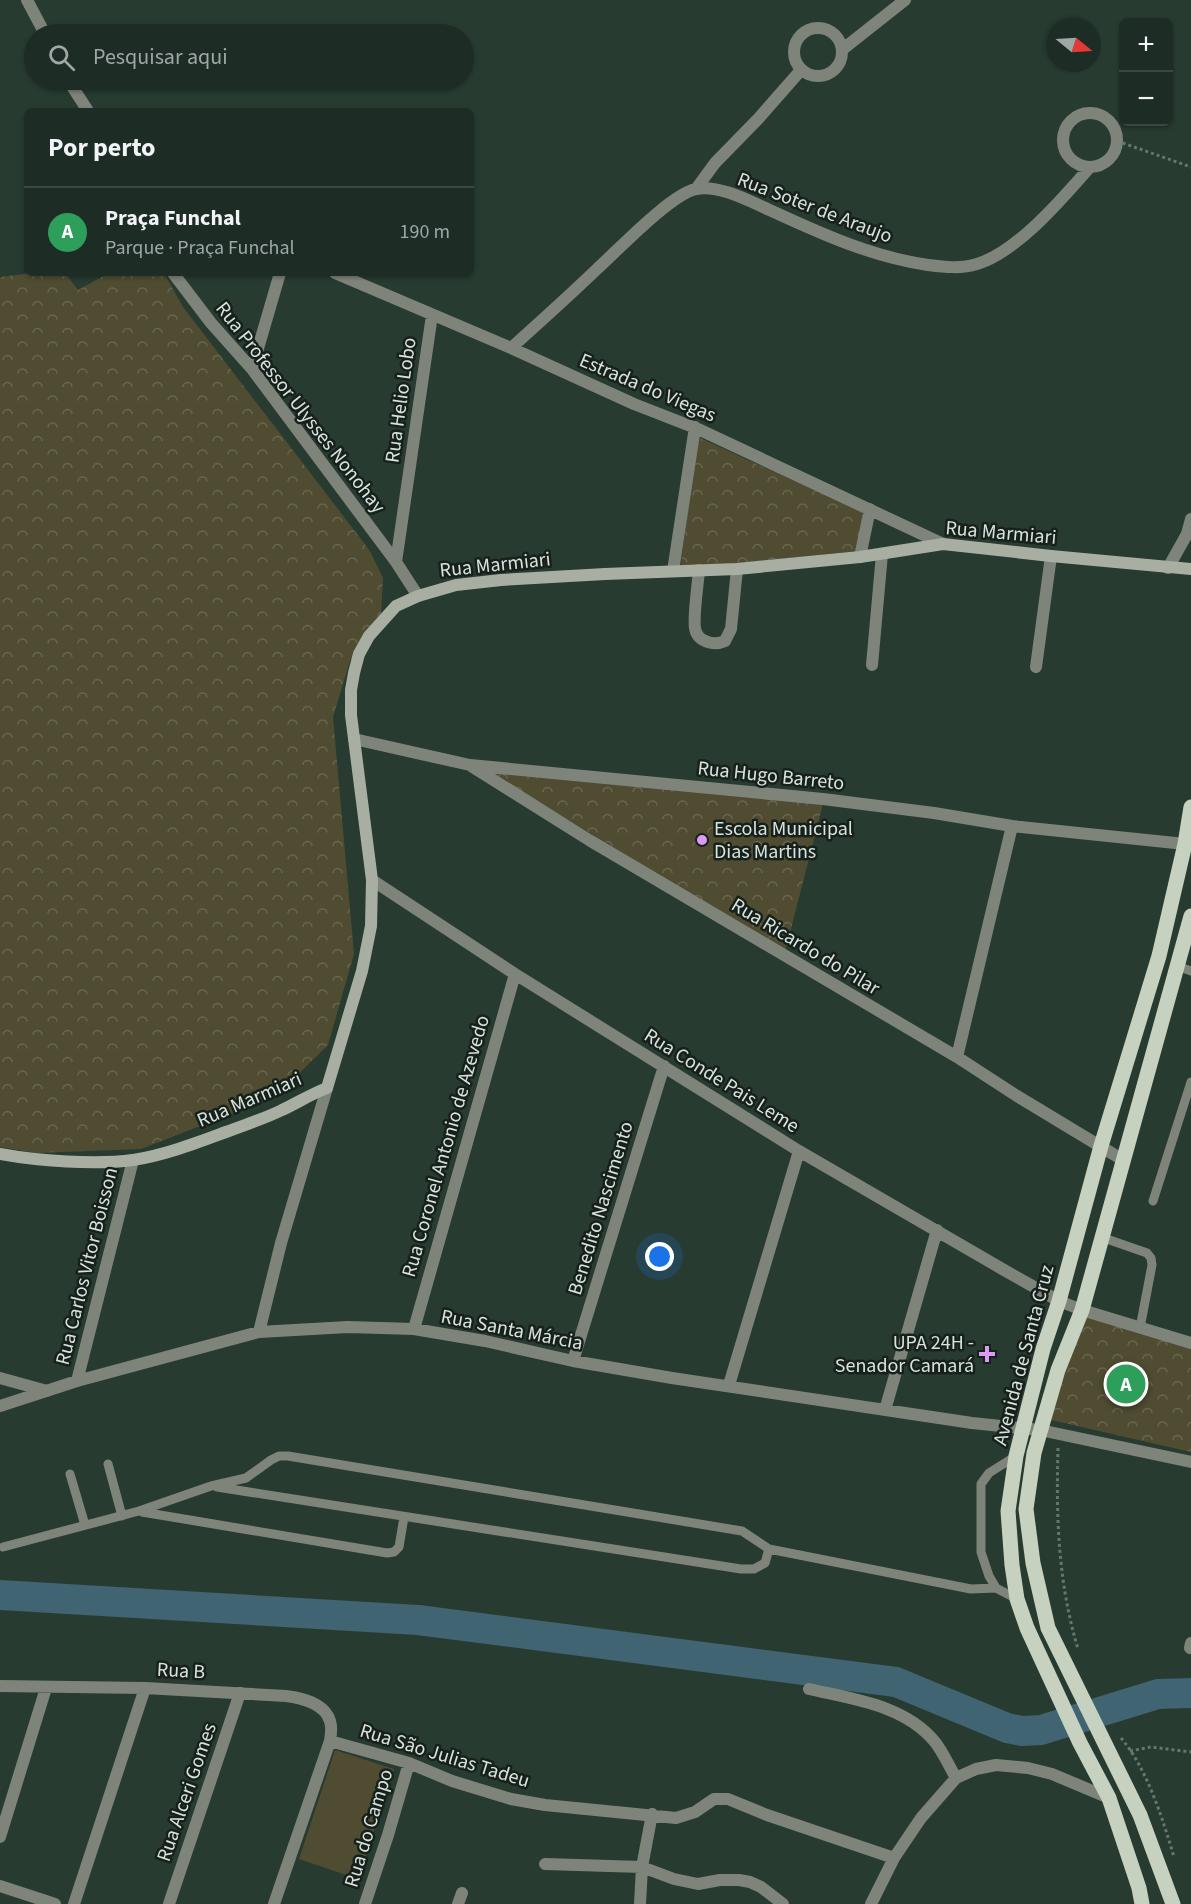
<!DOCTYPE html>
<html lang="pt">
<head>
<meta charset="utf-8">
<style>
  :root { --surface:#1d2c25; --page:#2a3832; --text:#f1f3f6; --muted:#a0a7a7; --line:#3b4842; --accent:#da9af6 }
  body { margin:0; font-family:"Source Sans 3",sans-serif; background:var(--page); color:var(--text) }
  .controls { position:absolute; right:18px; top:18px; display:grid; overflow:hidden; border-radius:9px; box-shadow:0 2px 4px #0004 }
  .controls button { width:54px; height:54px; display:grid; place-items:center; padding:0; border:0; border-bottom:2px solid var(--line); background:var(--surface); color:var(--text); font:30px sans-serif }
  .compass { position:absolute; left:1047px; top:18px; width:54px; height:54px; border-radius:50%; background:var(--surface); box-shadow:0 2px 4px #0004; rotate:108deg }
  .you { position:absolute; left:660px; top:1257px; width:21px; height:21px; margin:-15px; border:4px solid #fff; border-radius:50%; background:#1a73e8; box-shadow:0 0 0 9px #1a73e833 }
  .badge { display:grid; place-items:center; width:39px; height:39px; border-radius:50%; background:var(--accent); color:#fff; font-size:20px; font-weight:700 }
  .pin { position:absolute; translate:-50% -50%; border:3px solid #fff; box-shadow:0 2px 6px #0006 }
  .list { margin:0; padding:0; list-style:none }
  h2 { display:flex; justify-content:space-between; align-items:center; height:78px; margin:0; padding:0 24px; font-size:26px }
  h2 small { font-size:20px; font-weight:400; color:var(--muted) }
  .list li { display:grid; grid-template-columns:39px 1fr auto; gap:18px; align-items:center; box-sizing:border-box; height:90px; padding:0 24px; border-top:2px solid var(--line) }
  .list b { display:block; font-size:22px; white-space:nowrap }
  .list p { margin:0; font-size:20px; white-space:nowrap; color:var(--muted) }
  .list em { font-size:20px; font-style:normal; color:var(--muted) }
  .icon { flex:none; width:33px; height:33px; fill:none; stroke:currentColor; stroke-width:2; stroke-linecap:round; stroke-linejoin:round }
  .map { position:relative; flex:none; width:1191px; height:1904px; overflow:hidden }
  .search { position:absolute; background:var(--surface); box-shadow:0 2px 4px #0004; left:24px; top:24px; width:450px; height:66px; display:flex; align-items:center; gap:15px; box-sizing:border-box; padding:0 21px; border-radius:33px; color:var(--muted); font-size:22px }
  .panel { position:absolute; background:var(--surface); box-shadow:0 2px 4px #0004; left:24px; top:108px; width:450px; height:168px; border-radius:9px }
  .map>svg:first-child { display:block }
  .park { fill:url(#park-crowns) }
  .pitch { fill:#504c31 }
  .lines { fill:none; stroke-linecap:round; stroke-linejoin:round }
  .river { stroke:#406471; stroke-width:30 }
  .path { stroke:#66776e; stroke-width:3; stroke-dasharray:3 3; stroke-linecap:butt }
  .lane { stroke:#7f847b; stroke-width:9 }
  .street { stroke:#7f847b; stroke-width:12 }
  .secondary { stroke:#a8afa2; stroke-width:12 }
  .primary { stroke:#c7d1bf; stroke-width:15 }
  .poi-dot { fill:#da9af6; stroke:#17201b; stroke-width:2 }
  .labels { text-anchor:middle; stroke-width:5; stroke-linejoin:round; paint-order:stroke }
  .street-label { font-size:20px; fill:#d7e3dd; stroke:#17201b }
  .poi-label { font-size:20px; fill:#d7e3dd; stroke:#17201b; text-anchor:start }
</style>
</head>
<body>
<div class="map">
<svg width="1191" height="1904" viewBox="0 0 1191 1904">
  <defs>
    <pattern id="park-crowns" width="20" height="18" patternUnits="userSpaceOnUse" patternTransform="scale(1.5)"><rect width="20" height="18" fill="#504c31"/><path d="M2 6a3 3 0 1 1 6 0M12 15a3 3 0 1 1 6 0" fill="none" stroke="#68664e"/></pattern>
  </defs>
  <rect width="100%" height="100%" fill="#273b31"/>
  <path class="park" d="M33,273h32l13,17 31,-17h55l19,34 181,236 7,10 12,25 -2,38 -31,45 -17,56 21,237 -26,91 -53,52 -134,52 -105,4 -36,-6v-870z
    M698,437l166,76 -7,38 -177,18z
    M485,769l338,35 -38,148z
    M1082,1312l109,35v105l-140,-32z"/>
  <path class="pitch" d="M335,1750l59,19 -36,110 -59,-20z"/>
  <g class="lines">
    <path class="river" d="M0,1595l418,25 478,62 111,46 15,3 19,-1 117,-36 33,-1"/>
    <path class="path" d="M1117,141l74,26
      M1058,1448c-2,69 0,134 20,201
      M1121,1738c26,30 42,82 53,119
      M1130,1751l21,-4 40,5"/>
    <path class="lane" d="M1177,966l14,5
      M1153,1201l38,-119
      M1101,1237l46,16 4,5 1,7 -12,63
      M1016,1456l-27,17 -8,11v68l8,24 7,12 21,11
      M108,1464l14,52
      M70,1474l15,51
      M217,1487l524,82h13l11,-6 4,-14
      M142,1512l245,41 7,-1 5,-5 5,-30
      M3,1547l136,-36 72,-25 35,-8 25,-18 8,-4h9l454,75 27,18 202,40 25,-1"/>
    <path class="street" d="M27,0l18,34
      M794 52a24 24 0 1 1 48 0a24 24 0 1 1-48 0Z
      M843,49l62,-49
      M68,80l20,31
      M1063 140a27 27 0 1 1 54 0a27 27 0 1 1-54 0Z
      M696,189l19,-26 43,-44 43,-49
      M173,273l38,50 41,46 144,193 22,34
      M335,273l176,75 123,56 64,25 245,115
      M511,348c29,-26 59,-53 87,-80 20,-18 73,-74 98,-79 24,-5 57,14 78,23 50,23 99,45 154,53 16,2 33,4 49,-1 40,-12 85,-65 113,-97
      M252,369l28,-96
      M860,557l10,-48
      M396,562l36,-247
      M1168,568l19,-34 4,-15
      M699,570c-1,14 -6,46 -4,58 2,14 19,18 30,13l6,-12 6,-60
      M673,571l22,-144
      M872,665l10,-111
      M1036,667l15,-111
      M354,739l116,26 353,34 111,14 78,13 173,18
      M471,766l118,74 368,217 60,39 106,64
      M372,880l143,94 284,177 205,119 55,31 23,9 109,33
      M957,1057l55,-231
      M414,1329l101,-355
      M259,1332l22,-89 46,-155
      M573,1361l91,-295
      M0,1378l47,13
      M77,1381l56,-221
      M729,1385l70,-234
      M0,1406l77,-25 182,-49 89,-5 66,2 71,12 88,20 99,17 300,45 68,7 151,32
      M885,1410l52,-180
      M1190,1648l1,-5
      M0,1686l145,2 141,8c16,2 39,8 44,25 2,6 1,14 0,20l-56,163
      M809,1689c43,10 96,16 126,53 8,10 14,24 21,36
      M330,1741l79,22 43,18 59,18 34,6 131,13 19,-6 19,-13h14l39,16 127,43
      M0,1837l46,-149
      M545,1864l97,3 32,12 24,5 22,-4h19l11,2 11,5 22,17
      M0,1886l55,18
      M74,1904l71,-216
      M169,1904l71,-211
      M365,1904l23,-69 21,-72
      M458,1904l4,-11
      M640,1904l2,-37 10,-53
      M871,1904l23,-46 27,-40 35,-40 20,-9 20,-4 32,3 24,6 57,24"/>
    <path class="secondary" d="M0,1154c37,7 96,11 133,6 32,-5 63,-17 93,-28 18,-7 38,-13 56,-22 15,-7 29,-16 45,-22l35,-117 9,-45 1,-46 -21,-165v-25l3,-17 5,-19 10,-18 27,-30 22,-10 38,-11 45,-5 104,-6 132,-5 123,-12 83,-13 108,12 140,13"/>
    <path class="primary" d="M1142,1904l-3,-16 -30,-90 -29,-55 -53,-115 -10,-29 -5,-34 -4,-54 8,-55 27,-107 16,-48 42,-155 58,-190 26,-112 6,-37
      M1173,1904l-33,-89 -92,-187 -15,-65 -7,-54 8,-56 24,-83 24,-60 109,-394"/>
  </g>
  <g class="poi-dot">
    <circle cx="702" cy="840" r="6"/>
    <path d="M984 1345h6v6h6v6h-6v6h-6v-6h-6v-6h6z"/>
  </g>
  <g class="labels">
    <g class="street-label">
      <text transform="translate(815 207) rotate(21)" y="7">Rua Soter de Araujo</text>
      <text transform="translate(648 387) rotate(23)" y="7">Estrada do Viegas</text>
      <text transform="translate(400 400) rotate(-82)" y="7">Rua Helio Lobo</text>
      <text transform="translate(301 407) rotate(52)" y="7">Rua Professor Ulysses Nonohay</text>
      <text transform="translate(1001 532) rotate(5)" y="7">Rua Marmiari</text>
      <text transform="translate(495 564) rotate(-6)" y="7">Rua Marmiari</text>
      <text transform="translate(771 775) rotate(6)" y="7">Rua Hugo Barreto</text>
      <text transform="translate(806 946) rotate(31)" y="7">Rua Ricardo do Pilar</text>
      <text transform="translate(722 1080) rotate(32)" y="7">Rua Conde Pais Leme</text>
      <text transform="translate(249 1099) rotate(-23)" y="7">Rua Marmiari</text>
      <text transform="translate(445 1146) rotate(-74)" y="7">Rua Coronel Antonio de Azevedo</text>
      <text transform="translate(600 1208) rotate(-73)" y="7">Benedito Nascimento</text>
      <text transform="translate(86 1266) rotate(-76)" y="7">Rua Carlos Vitor Boisson</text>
      <text transform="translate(512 1329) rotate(11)" y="7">Rua Santa Márcia</text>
      <text transform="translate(1023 1355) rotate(-75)" y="7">Avenida de Santa Cruz</text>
      <text transform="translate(181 1670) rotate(3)" y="7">Rua B</text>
      <text transform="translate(445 1755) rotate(17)" y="7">Rua São Julias Tadeu</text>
      <text transform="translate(186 1792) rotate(-71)" y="7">Rua Alceri Gomes</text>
      <text transform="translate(368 1828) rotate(-73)" y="7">Rua do Campo</text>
    </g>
    <g class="poi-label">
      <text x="714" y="835">Escola Municipal<tspan x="714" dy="23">Dias Martins</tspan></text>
      <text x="974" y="1349" text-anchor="end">UPA 24H -<tspan x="974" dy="23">Senador Camará</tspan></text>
    </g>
  </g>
</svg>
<div class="controls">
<button>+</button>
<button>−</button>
</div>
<svg class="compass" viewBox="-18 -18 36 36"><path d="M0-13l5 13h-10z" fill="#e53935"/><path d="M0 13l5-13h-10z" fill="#a0a7a7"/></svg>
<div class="you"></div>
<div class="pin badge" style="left:1126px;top:1384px;background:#2e9e5b">A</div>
<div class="search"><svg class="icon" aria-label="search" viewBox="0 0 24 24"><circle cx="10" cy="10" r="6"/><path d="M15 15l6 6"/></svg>Pesquisar aqui</div>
<section class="panel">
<h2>Por perto<small></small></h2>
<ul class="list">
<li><span class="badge" style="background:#2e9e5b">A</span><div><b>Praça Funchal</b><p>Parque · Praça Funchal</p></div><em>190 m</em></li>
</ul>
</section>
</div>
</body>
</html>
